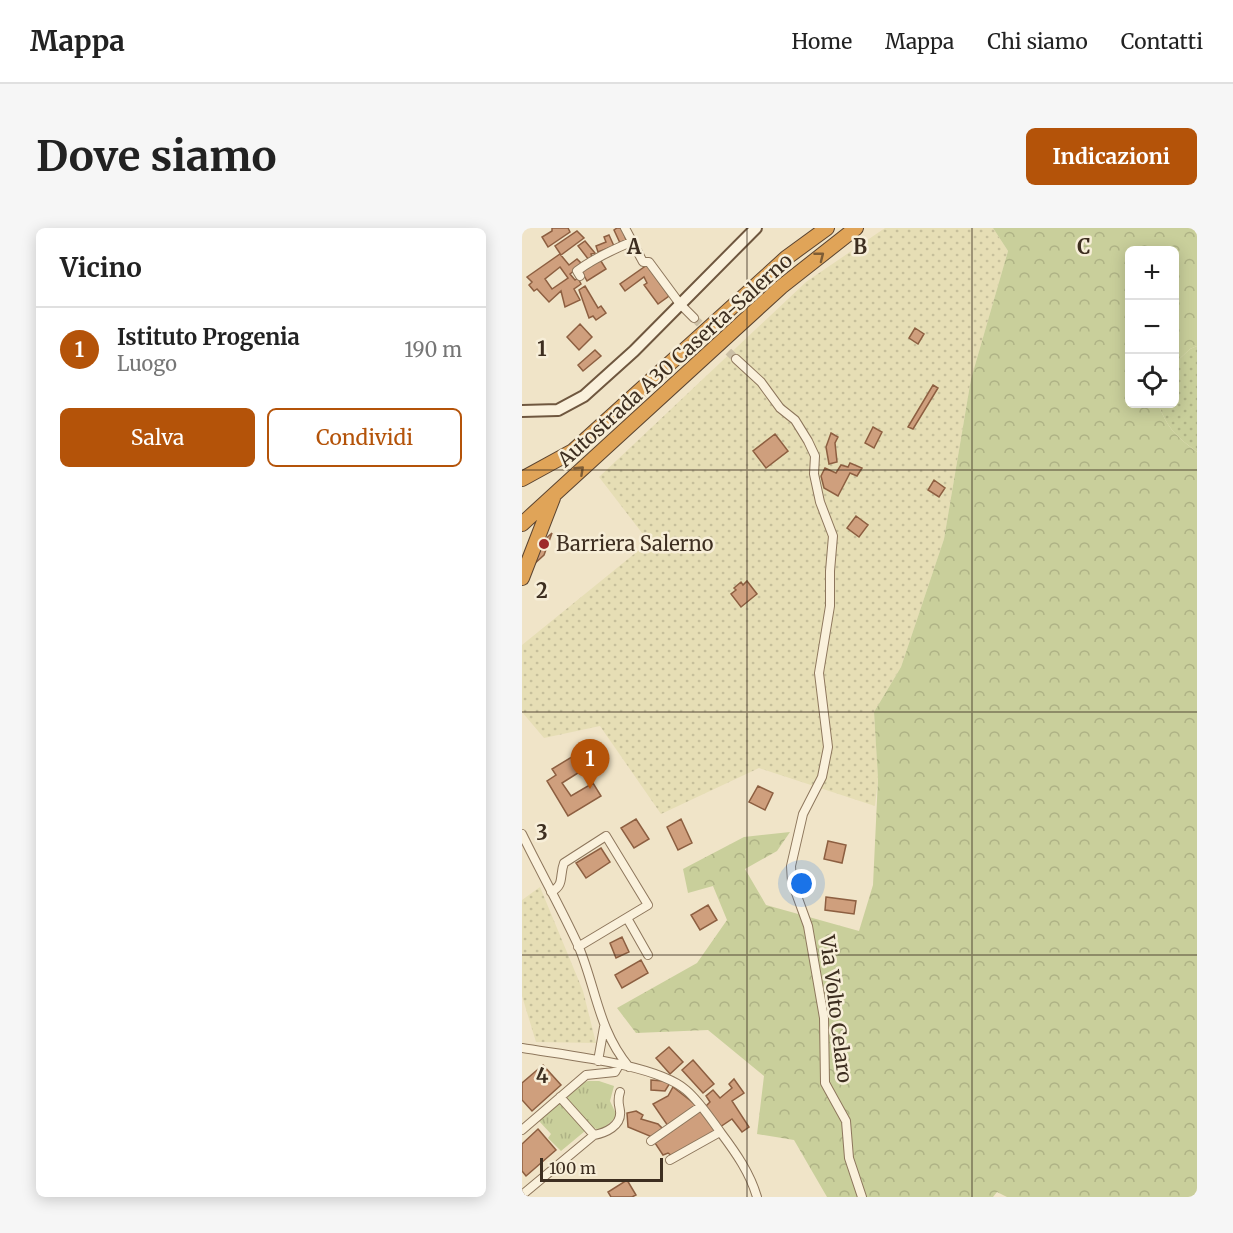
<!DOCTYPE html>
<html lang="it">
<head>
<meta charset="utf-8">
<style>
  :root { --surface:#fff; --page:#f6f6f6; --text:#222; --muted:#767676; --line:#e0e0e0; --accent:#b45309 }
  body { margin:0; font-family:Merriweather,serif; background:var(--page); color:var(--text) }
  .controls { position:absolute; right:18px; top:18px; display:grid; overflow:hidden; border-radius:9px; box-shadow:0 3px 15px #0003 }
  .controls button { width:54px; height:54px; display:grid; place-items:center; padding:0; border:0; border-bottom:2px solid var(--line); background:var(--surface); color:var(--text); font:30px sans-serif }
  .scale { position:absolute; left:18px; bottom:15px; width:123px; box-sizing:border-box; padding-left:6px; border:3px solid #3d2e20; border-top:0; font-size:16px; line-height:21px; white-space:nowrap; color:#3d2e20; -webkit-text-stroke:4px #f7eed8; paint-order:stroke }
  .you { position:absolute; left:280px; top:656px; width:21px; height:21px; margin:-15px; border:4px solid #fff; border-radius:50%; background:#1a73e8; box-shadow:0 0 0 9px #1a73e833 }
  .badge { display:grid; place-items:center; width:39px; height:39px; border-radius:50%; background:var(--accent); color:#fff; font-size:20px; font-weight:700 }
  .pin { position:absolute; translate:-50% -50px; filter:drop-shadow(0 2px 3px #0008) }
  .pin::after { content:''; position:absolute; top:32px; width:21px; height:18px; background:inherit; clip-path:polygon(0 0,100% 0,50% 100%) }
  .list { margin:0; padding:0; list-style:none }
  h2 { display:flex; justify-content:space-between; align-items:center; height:78px; margin:0; padding:0 24px; font-size:26px }
  h2 small { font-size:20px; font-weight:400; color:var(--muted) }
  .list li { display:grid; grid-template-columns:39px 1fr auto; gap:18px; align-items:center; box-sizing:border-box; height:84px; padding:0 24px; border-top:2px solid var(--line) }
  .list b { display:block; font-size:22px; white-space:nowrap }
  .list p { margin:0; font-size:20px; white-space:nowrap; color:var(--muted) }
  .list em { font-size:20px; font-style:normal; color:var(--muted) }
  .actions { display:flex; gap:12px; padding:18px 24px }
  .actions a { flex:1; padding:14px 0; border:2px solid var(--accent); border-radius:9px; text-align:center; font-size:21px; color:var(--accent) }
  .actions .main { background:var(--accent); color:#fff }
  .icon { flex:none; width:33px; height:33px; fill:none; stroke:currentColor; stroke-width:2; stroke-linecap:round; stroke-linejoin:round }
  .map { position:relative; flex:none; width:675px; height:969px; overflow:hidden; border-radius:9px }
  header { display:flex; align-items:center; gap:36px; box-sizing:border-box; height:84px; padding:0 30px; background:var(--surface); border-bottom:2px solid var(--line) }
  header strong { font-size:28px }
  nav { display:flex; gap:33px; margin-inline-start:auto; font-size:21px }
  .intro { display:flex; align-items:center; justify-content:space-between; box-sizing:border-box; height:144px; padding:0 36px }
  h1 { margin:0; font-size:42px }
  .button { padding:15px 27px; border-radius:9px; background:var(--accent); color:#fff; font-size:21px; font-weight:700 }
  main { display:flex; gap:36px; padding:0 36px }
  aside { flex:1; background:var(--surface); border-radius:9px; box-shadow:0 3px 15px #0003 }
  .map>svg:first-child { display:block }
  .farmland { fill:url(#farmland-dots) }
  .grass { fill:url(#grass-dots) }
  .forest { fill:url(#forest-crowns) }
  .park { fill:url(#park-tufts) }
  .building { fill:#cf9f7d; stroke:#8d5f41; stroke-width:1.5; fill-rule:evenodd }
  .lines { fill:none; stroke-linecap:round; stroke-linejoin:round }
  .minor-tunnel { stroke:#ccc0a6; stroke-width:8; stroke-dasharray:8 4; stroke-linecap:butt }
  .minor-casing { stroke:#8d765c; stroke-width:10 }
  .secondary-casing { stroke:#6f573f; stroke-width:14 }
  .motorway-casing { stroke:#5b4430; stroke-width:16 }
  .minor { stroke:#faf1dc; stroke-width:8 }
  .secondary { stroke:#faf1dc; stroke-width:10 }
  .motorway { stroke:#e0a458; stroke-width:14 }
  .oneway { stroke:#7e5d36 }
  .grid { fill:none; stroke:#3d2e20; stroke-width:1.5; stroke-opacity:0.55 }
  .poi-dot { fill:#9e2a2b; stroke:#f7eed8; stroke-width:2 }
  .labels { text-anchor:middle; stroke-width:5; stroke-linejoin:round; paint-order:stroke }
  .street-label { font-size:20px; fill:#3d2e20; stroke:#f7eed8 }
  .poi-label { font-size:20px; fill:#3d2e20; stroke:#f7eed8; text-anchor:start }
  .grid-label { font-size:20px; text-anchor:middle; font-weight:bold; fill:#3d2e20; stroke:#f7eed8; stroke-width:5; stroke-linejoin:round; paint-order:stroke }
</style>
</head>
<body>
<header>
<strong>Mappa</strong>
<nav><a>Home</a><a>Mappa</a><a>Chi siamo</a><a>Contatti</a></nav>
</header>
<div class="intro"><h1>Dove siamo</h1><a class="button">Indicazioni</a></div>
<main>
<aside>
<h2>Vicino<small></small></h2>
<ul class="list">
<li><span class="badge">1</span><div><b>Istituto Progenia</b><p>Luogo</p></div><em>190 m</em></li>
</ul>
<div class="actions"><a class="main">Salva</a><a>Condividi</a></div>
</aside>
<div class="map">
<svg width="675" height="969" viewBox="0 0 675 969">
  <defs>
    <pattern id="farmland-dots" width="8" height="8" patternUnits="userSpaceOnUse" patternTransform="scale(1.5)"><rect width="8" height="8" fill="#e6deb5"/><path d="M2 2h.1M6 6h.1" fill="none" stroke="#c6bf9b" stroke-width="1.8" stroke-linecap="round"/></pattern>
    <pattern id="grass-dots" width="8" height="8" patternUnits="userSpaceOnUse" patternTransform="scale(1.5)"><rect width="8" height="8" fill="#c9cf9b"/><path d="M2 2h.1M6 6h.1" fill="none" stroke="#aeb285" stroke-width="1.8" stroke-linecap="round"/></pattern>
    <pattern id="forest-crowns" width="20" height="18" patternUnits="userSpaceOnUse" patternTransform="scale(1.5)"><rect width="20" height="18" fill="#c9cf9b"/><path d="M2 6a3 3 0 1 1 6 0M12 15a3 3 0 1 1 6 0" fill="none" stroke="#aeb285"/></pattern>
    <pattern id="park-tufts" width="24" height="20" patternUnits="userSpaceOnUse" patternTransform="scale(1.5)"><rect width="24" height="20" fill="#c9cf9b"/><path d="M3 7l-1-3M5 7V3M7 7l1-3M15 17l-1-3M17 17v-4M19 17l1-3" fill="none" stroke="#aeb285"/></pattern>
  </defs>
  <rect width="100%" height="100%" fill="#f0e4c8"/>
  <path class="farmland" d="M363,0h108l15,23 -37,128 -27,160 -43,128 -27,45 4,67 -3,27 -116,-38 -98,46 -61,-88 -56,12 -22,-26v-67l127,-103 -50,-65 207,-195z
    M18,659l43,104 13,52 -60,-1 -14,-46v-96z"/>
  <path class="grass" d="M675,118v106c-21,-16 -29,-23 -39,-48h16l1,-41 15,-14z"/>
  <path class="forest" d="M471,0h204v118l-7,3 -15,14 -1,-113h-44v154h28c10,25 18,32 39,48v745h-190l-10,-5 -4,5h-166l-33,-57 -37,-6 7,-58 -56,-46 -72,3 -19,-25 80,-45 30,-43 -14,-34 -25,7 -5,-24 61,-32 46,-5 -13,19 -32,18 21,36 93,26 14,-46 5,-106 -4,-67 27,-45 43,-128 27,-160 37,-128z"/>
  <path class="park" d="M66,853h11l15,5 -4,15 7,15 -14,13 -5,1 -7,-4 -30,25 -13,-13 3,-4 -12,-13c15,-13 31,-34 49,-40z"/>
  <path class="building" d="M46,0l2,4 -22,15 -6,-10 10,-6v-3z
    M95,0h5l4,12 -6,3 -6,-13z
    M55,3l7,7 -23,17 -6,-9z
    M87,7l5,11 -16,6 -2,-6 10,-4 -2,-5z
    M63,13l10,12 -4,1 1,3 -3,3 -11,-14z
    M38,26l9,11 8,-6 5,5 -12,10 5,6 3,-2 3,6 -7,5 6,11 -15,7 -4,-16 -12,11 -12,-13 -3,2 -5,-6 3,-3 -5,-5zM38,39l8,11 -16,11 -7,-10z
    M77,30l7,11 -19,12 -6,-11z
    M125,37l22,31 -11,8 -14,-19 3,-2 -3,-6 -19,14 -5,-7z
    M63,58l13,22 3,-2 5,7 -10,7 -3,-4 -4,2 -10,-28z
    M58,96l12,13 -13,13 -12,-13z
    M393,100l9,6 -6,10 -9,-6z
    M73,122l6,6 -18,15 -5,-6z
    M411,157l5,3 -25,41 -5,-2z
    M351,199l9,5 -8,16 -9,-5z
    M309,205l7,4 -3,6 2,19 -8,2 -3,-17z
    M253,206l13,17 -22,17 -13,-17z
    M328,235l12,5 -5,8 -7,-3 -12,23 -14,-8 -3,-12 4,-8 11,5 5,-8 7,2z
    M412,252l11,8 -6,9 -11,-7z
    M334,288l12,9 -9,12 -12,-9z
    M30,305l-8,22 -22,20v-15z
    M225,353l10,13 -16,13 -10,-13 5,-4 -2,-2 7,-6 2,3z
    M58,524l9,14 -27,17 9,13 22,-13 8,13 -33,20 -21,-35 9,-6 -4,-6z
    M236,558l15,7 -8,17 -16,-8z
    M114,591l13,20 -15,9 -13,-20z
    M159,591l11,24 -14,7 -11,-23z
    M306,613l18,4 -4,18 -18,-4z
    M79,620l9,14 -24,16 -10,-15z
    M304,669l30,4 -2,13 -29,-4z
    M186,677l9,15 -17,10 -9,-15z
    M100,709l7,15 -13,6 -6,-15z
    M119,732l7,13 -26,15 -7,-13z
    M147,819l14,15 -13,12 -14,-16z
    M171,832l21,24 -11,9 -21,-23z
    M21,837l18,20 -29,26 -10,-11v-17z
    M212,851l10,14 -12,8 17,26 -7,5 -10,-13 -12,8 -15,-20 5,-5 -4,-6 7,-6 7,8 12,-10 -3,-4z
    M129,852l12,1 7,2 -5,8 -14,-1z
    M151,859l23,18 -28,21 -15,-22 15,-8z
    M114,883l7,4 -2,4 17,5 5,5 -11,8 -24,-10 -1,-14z
    M178,883l17,19 -45,26 -4,-3 -5,2 -8,-12z
    M16,901l18,21 -30,26 -4,-5v-27z
    M105,952l9,15 -4,2h-21l-3,-5z"/>
  <g class="lines">
    <path class="minor-tunnel" d="M172,90l42,41"/>
    <g class="minor-casing">
      <path id="minor" d="M103,0l18,34h6l31,42 14,14
        M58,48l-3,-5c17,-13 35,-21 54,-29
        M214,131l25,23 19,26 15,12 13,21 7,15 -1,18 6,28 13,34 -3,35v35l-11,67 9,74 -6,30 -19,37 -12,52 1,16 16,44 16,92 1,65 21,38 3,37 13,39
        M0,606c18,37 39,74 56,111 18,42 20,85 51,122
        M29,664c14,-7 8,-16 13,-29l42,-27 42,69 -70,42
        M105,690l21,37
        M0,820c41,7 134,16 164,42 14,12 24,28 35,43 15,20 29,40 36,64
        M76,833l6,-34
        M0,902l64,-55 29,-3 4,-7
        M72,907c11,-2 28,-9 26,-24 -1,-8 -3,-10 0,-19
        M129,913l50,-35
        M148,932l50,-28
        M0,967l72,-60 -34,-38"/>
    </g>
    <g class="secondary-casing">
      <path id="secondary" d="M0,183l36,-1 26,-14 50,-45 122,-123"/>
    </g>
    <g class="motorway-casing">
      <path id="motorway" d="M0,251l51,-28 213,-193 41,-30
        M0,296l259,-237 75,-59
        M0,350l31,-80"/>
    </g>
    <use href="#minor" class="minor"/>
    <use href="#secondary" class="secondary"/>
    <use href="#motorway" class="motorway"/>
  </g>
  <defs><path id="oneway-chevron" d="M-2-3.5L2.5 0L-2 3.5" fill="none" stroke-width="1.6" stroke-linecap="round" stroke-linejoin="round" transform="scale(1.5)"/></defs>
  <g class="oneway">
    <use href="#oneway-chevron" transform="translate(298 28) rotate(-38)"/>
    <use href="#oneway-chevron" transform="translate(58 242) rotate(-43)"/>
  </g>
  <path class="grid" d="M225,0v969M450,0v969M0,242h675M0,484h675M0,727h675"/>
  <circle class="poi-dot" cx="22" cy="316" r="6"/>
  <g class="labels">
    <g class="street-label">
      <text transform="translate(153 132) rotate(-42)" y="7">Autostrada A30 Caserta-Salerno</text>
      <text transform="translate(314 781) rotate(83)" y="7">Via Volto Celaro</text>
    </g>
    <g class="poi-label">
      <text x="34" y="323">Barriera Salerno</text>
    </g>
  </g>
  <g class="grid-label">
    <text x="112" y="26">A</text>
    <text x="338" y="26">B</text>
    <text x="562" y="26">C</text>
    <text x="20" y="128">1</text>
    <text x="20" y="370">2</text>
    <text x="20" y="612">3</text>
    <text x="20" y="855">4</text>
  </g>
</svg>
<div class="controls">
<button>+</button>
<button>−</button>
<button><svg class="icon" aria-label="locate" viewBox="0 0 24 24"><circle cx="12" cy="12" r="6"/><path d="M12 2v4M12 18v4M2 12h4M18 12h4"/></svg></button>
</div>
<div class="scale">100 m</div>
<div class="you"></div>
<div class="pin badge" style="left:68px;top:561px">1</div>
</div>
</main>
</body>
</html>
